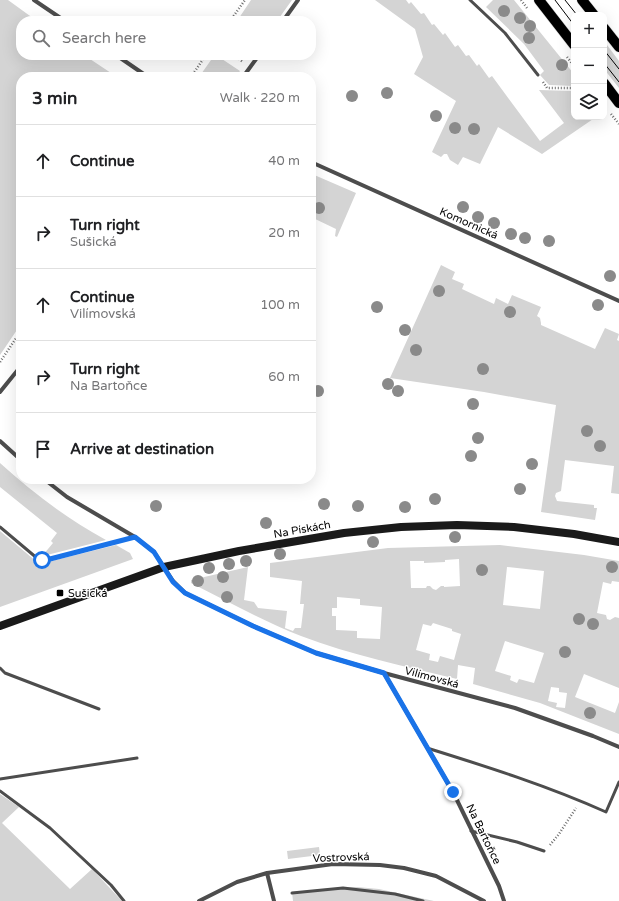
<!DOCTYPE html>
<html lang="en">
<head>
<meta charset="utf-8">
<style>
  :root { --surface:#fff; --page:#f6f6f6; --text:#202124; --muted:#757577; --line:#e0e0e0 }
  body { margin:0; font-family:"Varela Round",sans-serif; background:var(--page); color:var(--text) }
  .controls { position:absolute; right:12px; top:12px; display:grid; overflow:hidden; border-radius:8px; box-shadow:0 4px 16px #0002 }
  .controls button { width:36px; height:36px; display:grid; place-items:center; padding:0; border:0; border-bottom:1px solid var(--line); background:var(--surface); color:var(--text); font:20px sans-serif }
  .stop { position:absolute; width:12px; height:12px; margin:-9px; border:3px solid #1a73e8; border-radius:50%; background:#fff }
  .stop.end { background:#1a73e8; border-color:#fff; box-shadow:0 1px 4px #0008 }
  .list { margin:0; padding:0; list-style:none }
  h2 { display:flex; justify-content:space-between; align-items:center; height:52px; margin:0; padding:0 16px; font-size:17px }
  h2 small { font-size:13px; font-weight:400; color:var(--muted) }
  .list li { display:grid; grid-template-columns:26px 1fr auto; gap:12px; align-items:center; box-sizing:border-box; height:72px; padding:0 16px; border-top:1px solid var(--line) }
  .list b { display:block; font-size:15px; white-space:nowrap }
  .list p { margin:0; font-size:13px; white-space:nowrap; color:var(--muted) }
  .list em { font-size:13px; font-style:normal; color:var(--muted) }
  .icon { flex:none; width:22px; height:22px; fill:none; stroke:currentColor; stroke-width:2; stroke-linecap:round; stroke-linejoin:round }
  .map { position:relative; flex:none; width:619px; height:901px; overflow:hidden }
  .search { position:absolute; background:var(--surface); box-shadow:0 4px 16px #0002; left:16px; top:16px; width:300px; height:44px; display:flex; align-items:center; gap:10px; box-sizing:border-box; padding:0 14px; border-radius:16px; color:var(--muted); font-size:15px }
  .panel { position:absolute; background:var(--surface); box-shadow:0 4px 16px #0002; left:16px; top:72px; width:300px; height:412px; border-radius:16px }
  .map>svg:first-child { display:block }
  .green { fill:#d4d4d4; fill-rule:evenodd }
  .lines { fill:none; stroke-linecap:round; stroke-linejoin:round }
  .primary-casing { stroke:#dbdbdb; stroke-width:11 }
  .path { stroke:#6f6f6f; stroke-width:2.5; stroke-dasharray:1 2; stroke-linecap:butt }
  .lane { stroke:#4d4d4d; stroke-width:3 }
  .street { stroke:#4d4d4d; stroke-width:4 }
  .secondary { stroke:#1a1a1a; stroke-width:8 }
  .primary { stroke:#000; stroke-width:10 }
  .tram { stroke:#000; stroke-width:1 }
  .tree { fill:#8a8a8a }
  .route { stroke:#1a73e8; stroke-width:5 }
  .poi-dot { fill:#000; stroke:#fff; stroke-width:1.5 }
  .labels { text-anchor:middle; stroke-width:3; stroke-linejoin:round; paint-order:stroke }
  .street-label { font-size:11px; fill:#000; stroke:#fff }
  .poi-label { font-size:11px; fill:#000; stroke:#fff; text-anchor:start }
</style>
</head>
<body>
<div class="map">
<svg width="619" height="901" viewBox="0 0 619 901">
  <rect width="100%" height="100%" fill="#fff"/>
  <path class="green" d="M0,0h8l29,21h-16v34h63l33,22h-96v247l-21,31z
    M251,0h41l-15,21h-40z
    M375,0h31l3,4 2,-2 10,12 3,-1 8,12 2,-1 9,11 2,-2 10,14 3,-2 8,11 3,-1 8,11 2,-2 10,14 3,-2 48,65 24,-18 -25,-33 35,1v26h22l-54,37 -44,-27 -18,37 -17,-7 -5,8 -8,-5 -3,-6h-3l-3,3 -9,-5 24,-51 -42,-27 9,-17 -8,-28z
    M493,0h21l60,74v12l-25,-1 -9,-10 4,-4 -20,-27 -38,-37z
    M604,41l15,20v27l-15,-19z
    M222,59l18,12 -4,6h-37l12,-17z
    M312,174l44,19 -19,44 -2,-1 1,-7 -25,-12v-40z
    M441,265l14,7 -3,7 12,5 -2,5 32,15 2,-6 12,6 4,-9 29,12 -4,9 3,2 1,5v2l54,24 10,-21 14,6 -2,6 2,1v153l-8,-1 3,-27 -49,-6 -4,31 -5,2 -1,3 2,5 37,4v3h3l-2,12 -54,-8 15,-107 -72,-13 -94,-14z
    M0,463c32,29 67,56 106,77l-59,15h-4l10,-12 -2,-2 6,-8 -57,-46z
    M0,531l37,31h11l68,-17 14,8 3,6 -133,48z
    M500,545l84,10 35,6v21l-7,-1 -1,3 -8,-2 -6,31 9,2 1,4 3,1 5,-3 4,1v70l-35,-14 -9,23 40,16 4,-11v32l-79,-31 -67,-19 2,-16 -17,-3 -1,14c-53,-13 -106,-24 -156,-43 -38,-15 -74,-35 -110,-53v-3l57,-13 -4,33 10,2 4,6 29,3 -2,17 8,3 2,-3h6l3,-24h-4l2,-23 -32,-4v-14l118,-15zM459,559l1,27 -16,1v-1h-3l-5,4 -3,-1 -3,-3h-3l-1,2h-15l-1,-27h14v2l21,-1v-2zM507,567l37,4 -4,38 -37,-4zM337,597l23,2v6l22,2 -2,32 -23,-1v-7l-21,-1v-14h-4v-8h5zM433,623l19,6v2l9,3 -7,26 -14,-4 -2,6 -9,-2 1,-6 -14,-4 7,-26 8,2zM505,641l39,12 -10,30 -15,-4 -2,4 -7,-3 1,-4 -16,-5zM551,687l8,1v4l8,1 -2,15 -9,-1 1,-4 -9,-2z
    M0,794l19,13 -17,16 68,66 22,-20 30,32h-122z
    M319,847l1,8 -32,4 -1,-8z
    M357,887l22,2 55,12h-141l-1,-9 42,-4z"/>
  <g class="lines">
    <g class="primary-casing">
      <path id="primary" d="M539,0l35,45
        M582,0l12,15
        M604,28l15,19
        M604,83l15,20"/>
    </g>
    <path class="path" d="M521,0l6,8
      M230,21l15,-21
      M234,55l9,7
      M567,57l7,9
      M191,77l15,-22
      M543,82l4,6h27
      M611,114l8,10
      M0,362l21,-31
      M550,845l9,-11 17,-26"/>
    <path class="lane" d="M470,0l35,33 33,42
      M0,527l38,32h12l85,-22
      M0,668l5,5 94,36
      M427,748c61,19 121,38 179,64l13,-30
      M0,779l137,-21
      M0,791l50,37 61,57 13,16
      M471,831l46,11 27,9
      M292,893l51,-5 52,6 28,7"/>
    <path class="street" d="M34,0l31,21
      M283,21l15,-21
      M116,55l32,22
      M243,77l16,-22
      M311,162l308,139
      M0,392l21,-26
      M0,441l21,19
      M44,479l23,18 68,40 19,15 19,29 12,12 68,33 63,27 68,20 131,35 78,28 26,11
      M384,673l69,119 46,94 5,15
      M267,873l7,28
      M199,901l38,-19 30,-9 66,-9 47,1 24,3 32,8 48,25"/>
    <path class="secondary" d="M0,626l164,-59 75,-16 105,-18 57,-6 56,-2 57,2 60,7 45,8"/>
    <use href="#primary" class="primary"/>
    <path class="tram" d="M555,0l19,25
      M565,0l12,15
      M604,50l15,19
      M604,63l15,19"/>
  </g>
  <g class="tree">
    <circle cx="504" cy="11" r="6"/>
    <circle cx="520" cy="18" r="6"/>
    <circle cx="530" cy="26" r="6"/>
    <circle cx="529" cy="38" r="6"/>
    <circle cx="562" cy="65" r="6"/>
    <circle cx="387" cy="93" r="6"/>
    <circle cx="352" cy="96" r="6"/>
    <circle cx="436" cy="116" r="6"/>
    <circle cx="455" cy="128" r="6"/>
    <circle cx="474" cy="129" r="6"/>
    <circle cx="463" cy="207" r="6"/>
    <circle cx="319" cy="208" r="6"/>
    <circle cx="478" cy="217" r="6"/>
    <circle cx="494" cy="223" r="6"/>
    <circle cx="511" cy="234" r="6"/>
    <circle cx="525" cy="238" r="6"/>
    <circle cx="549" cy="241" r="6"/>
    <circle cx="610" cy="276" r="6"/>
    <circle cx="439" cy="291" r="6"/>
    <circle cx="598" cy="305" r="6"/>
    <circle cx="377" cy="307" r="6"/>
    <circle cx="510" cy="312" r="6"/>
    <circle cx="405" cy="330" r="6"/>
    <circle cx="416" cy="350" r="6"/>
    <circle cx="483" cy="369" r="6"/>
    <circle cx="388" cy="384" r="6"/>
    <circle cx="318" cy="391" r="6"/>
    <circle cx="398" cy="391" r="6"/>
    <circle cx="473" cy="404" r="6"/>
    <circle cx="587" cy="431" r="6"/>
    <circle cx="478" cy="438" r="6"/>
    <circle cx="600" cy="446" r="6"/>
    <circle cx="471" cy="456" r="6"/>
    <circle cx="532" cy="464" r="6"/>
    <circle cx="520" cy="489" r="6"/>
    <circle cx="435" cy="499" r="6"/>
    <circle cx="324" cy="504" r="6"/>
    <circle cx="156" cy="506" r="6"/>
    <circle cx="358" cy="506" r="6"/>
    <circle cx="405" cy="507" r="6"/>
    <circle cx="266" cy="523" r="6"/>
    <circle cx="455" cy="537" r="6"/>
    <circle cx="373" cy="542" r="6"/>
    <circle cx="280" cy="554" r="6"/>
    <circle cx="246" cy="561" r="6"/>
    <circle cx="229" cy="564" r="6"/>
    <circle cx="612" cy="567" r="6"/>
    <circle cx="209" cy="568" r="6"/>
    <circle cx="482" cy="570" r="6"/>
    <circle cx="223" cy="577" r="6"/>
    <circle cx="198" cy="581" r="6"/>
    <circle cx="227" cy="597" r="6"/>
    <circle cx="579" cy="619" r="6"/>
    <circle cx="593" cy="624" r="6"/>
    <circle cx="565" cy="652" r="6"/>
    <circle cx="590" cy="713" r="6"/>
  </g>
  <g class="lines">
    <path class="route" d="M42,560l8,-1 85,-22 19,15 19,30 12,11 68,33 63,27 68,20 69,119"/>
  </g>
  <rect class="poi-dot" x="56" y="589" width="8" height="8" rx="2"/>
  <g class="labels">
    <g class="street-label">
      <text transform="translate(469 223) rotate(24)" y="4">Komornická</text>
      <text transform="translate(302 529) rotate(-10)" y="4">Na Pískách</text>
      <text transform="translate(432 677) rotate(15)" y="4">Vilímovská</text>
      <text transform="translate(484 834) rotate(64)" y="4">Na Bartoňce</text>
      <text transform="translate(341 857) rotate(-2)" y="4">Vostrovská</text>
    </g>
    <g class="poi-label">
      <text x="68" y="597">Sušická</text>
    </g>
  </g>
</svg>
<div class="controls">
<button>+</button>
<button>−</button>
<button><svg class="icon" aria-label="layers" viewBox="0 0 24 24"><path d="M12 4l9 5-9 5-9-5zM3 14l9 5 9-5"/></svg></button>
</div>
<div class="stop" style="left:42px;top:560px"></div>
<div class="stop end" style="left:453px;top:792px"></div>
<div class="search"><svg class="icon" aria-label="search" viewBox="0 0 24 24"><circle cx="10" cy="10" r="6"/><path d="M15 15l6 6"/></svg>Search here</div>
<section class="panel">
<h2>3 min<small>Walk · 220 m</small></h2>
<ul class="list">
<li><svg class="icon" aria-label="ahead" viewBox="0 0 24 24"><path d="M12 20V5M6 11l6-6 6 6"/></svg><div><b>Continue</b></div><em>40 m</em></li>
<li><svg class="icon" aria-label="right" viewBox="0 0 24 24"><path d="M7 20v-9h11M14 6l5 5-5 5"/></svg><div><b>Turn right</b><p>Sušická</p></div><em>20 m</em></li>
<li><svg class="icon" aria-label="ahead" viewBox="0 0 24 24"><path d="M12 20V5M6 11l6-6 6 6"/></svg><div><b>Continue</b><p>Vilímovská</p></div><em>100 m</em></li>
<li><svg class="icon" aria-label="right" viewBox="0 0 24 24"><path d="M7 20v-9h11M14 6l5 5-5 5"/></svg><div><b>Turn right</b><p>Na Bartoňce</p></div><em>60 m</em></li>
<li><svg class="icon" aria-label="arrive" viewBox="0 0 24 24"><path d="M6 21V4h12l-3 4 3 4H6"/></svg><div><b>Arrive at destination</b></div></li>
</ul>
</section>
</div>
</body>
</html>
